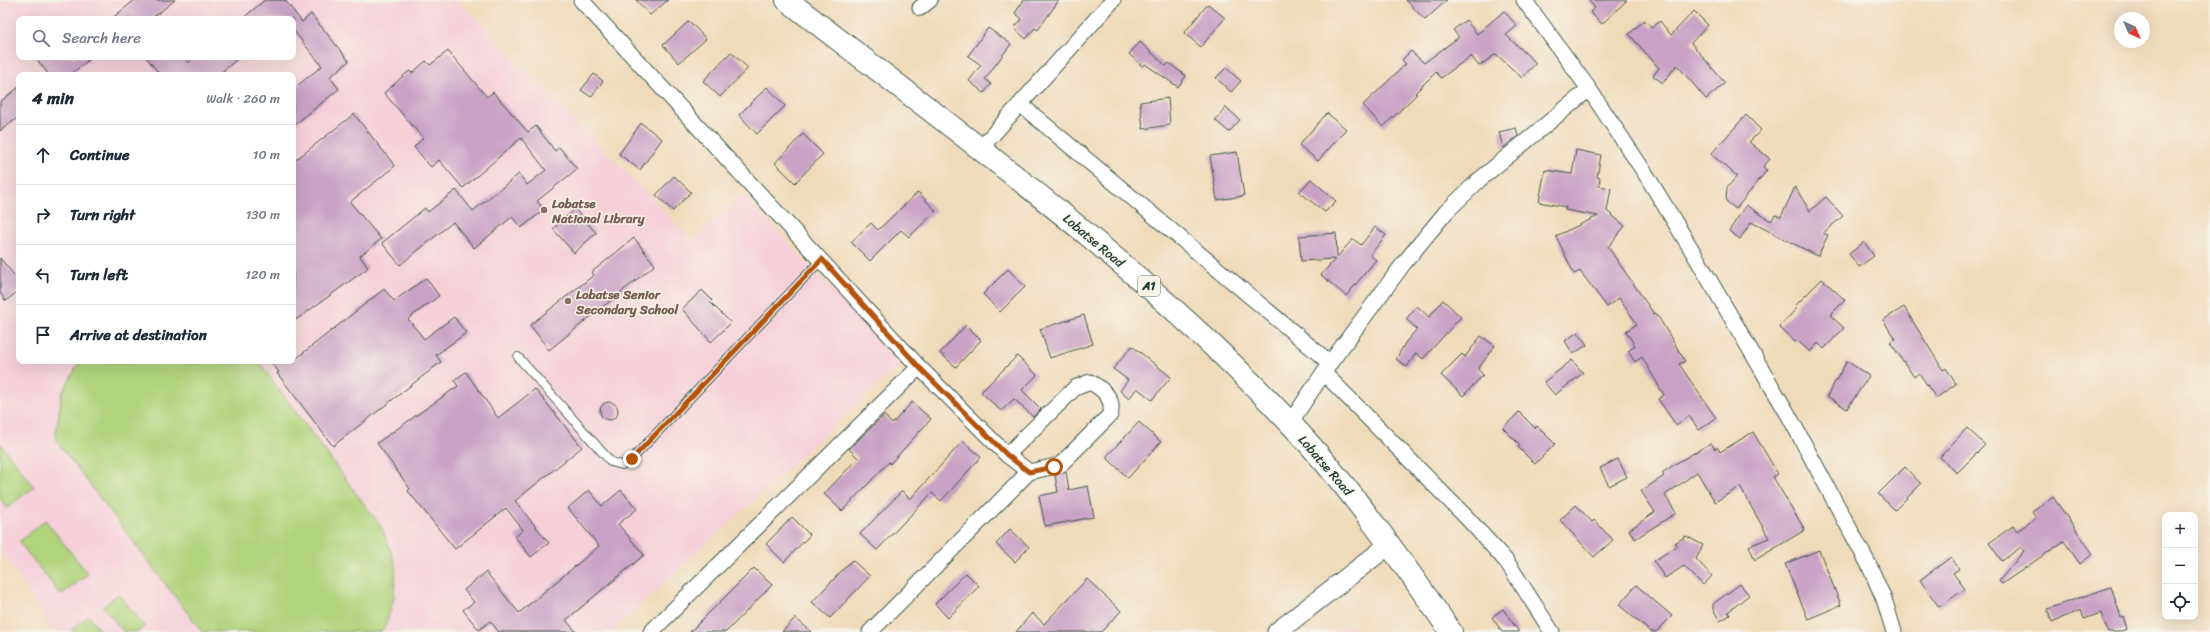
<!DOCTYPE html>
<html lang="en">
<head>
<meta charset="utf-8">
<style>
  :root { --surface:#fff; --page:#f6f6f7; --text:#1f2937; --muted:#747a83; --line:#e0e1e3 }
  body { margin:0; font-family:Sriracha,sans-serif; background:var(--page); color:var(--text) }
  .controls { position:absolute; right:12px; bottom:12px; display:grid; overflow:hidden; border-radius:8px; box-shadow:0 4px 16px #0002 }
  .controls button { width:36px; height:36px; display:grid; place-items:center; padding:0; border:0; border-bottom:1px solid var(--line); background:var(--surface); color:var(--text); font:20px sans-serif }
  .compass { position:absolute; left:2114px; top:12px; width:36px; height:36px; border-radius:50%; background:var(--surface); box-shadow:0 4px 16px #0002; rotate:135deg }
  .stop { position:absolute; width:12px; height:12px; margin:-9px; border:3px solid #b45309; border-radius:50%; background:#fff }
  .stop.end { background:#b45309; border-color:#fff; box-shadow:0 1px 4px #0008 }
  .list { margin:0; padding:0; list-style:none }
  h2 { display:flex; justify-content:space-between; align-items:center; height:52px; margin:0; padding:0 16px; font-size:17px }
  h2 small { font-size:13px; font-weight:400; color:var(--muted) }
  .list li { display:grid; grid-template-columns:26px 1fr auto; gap:12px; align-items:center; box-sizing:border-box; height:60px; padding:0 16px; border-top:1px solid var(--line) }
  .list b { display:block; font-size:15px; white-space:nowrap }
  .list em { font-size:13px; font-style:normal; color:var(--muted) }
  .icon { flex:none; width:22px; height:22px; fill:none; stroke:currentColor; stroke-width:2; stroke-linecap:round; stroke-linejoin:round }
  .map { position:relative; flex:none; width:2210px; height:632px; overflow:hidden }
  .search { position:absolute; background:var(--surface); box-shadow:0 4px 16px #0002; left:16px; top:16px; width:280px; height:44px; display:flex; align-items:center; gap:10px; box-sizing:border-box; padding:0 14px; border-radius:8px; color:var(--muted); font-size:15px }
  .panel { position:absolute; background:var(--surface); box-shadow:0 4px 16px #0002; left:16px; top:72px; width:280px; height:292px; border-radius:8px }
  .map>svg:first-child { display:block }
  .built { fill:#f6cfd9; fill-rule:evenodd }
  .green { fill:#b1d37c; stroke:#688858 }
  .building { fill:#caa2c5 }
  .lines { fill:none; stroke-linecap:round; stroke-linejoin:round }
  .service-casing { stroke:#3e5548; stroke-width:10 }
  .minor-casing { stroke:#3e5548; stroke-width:17 }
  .tertiary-casing { stroke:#3e5548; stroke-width:21 }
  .trunk-casing { stroke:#3e5548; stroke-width:24 }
  .service { stroke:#fff; stroke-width:8 }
  .minor { stroke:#fff; stroke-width:15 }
  .tertiary { stroke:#fff; stroke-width:19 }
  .trunk { stroke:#fff; stroke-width:22 }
  .route { stroke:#b45309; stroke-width:5 }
  .education-dot { fill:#8d6e63; stroke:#f7f3e8; stroke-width:1.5 }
  .labels { text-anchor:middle; stroke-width:3; stroke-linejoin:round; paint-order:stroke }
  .shield { fill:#f7f3e8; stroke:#60746a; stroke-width:1 }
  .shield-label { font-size:12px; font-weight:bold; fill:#1f3d34 }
  .education-label { font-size:13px; font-weight:bold; fill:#785e54; stroke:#f7f3e8; text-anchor:start }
  .street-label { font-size:13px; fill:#1f3d34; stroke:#f7f3e8 }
</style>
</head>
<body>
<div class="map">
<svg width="2210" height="632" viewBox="0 0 2210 632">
  <rect width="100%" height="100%" fill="#f7f3e8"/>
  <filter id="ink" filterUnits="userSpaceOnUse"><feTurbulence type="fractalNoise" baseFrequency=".025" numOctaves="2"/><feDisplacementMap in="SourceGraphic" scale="8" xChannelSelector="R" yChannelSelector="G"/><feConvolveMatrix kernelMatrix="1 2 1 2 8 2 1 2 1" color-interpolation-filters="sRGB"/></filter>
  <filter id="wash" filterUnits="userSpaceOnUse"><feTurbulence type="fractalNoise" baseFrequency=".012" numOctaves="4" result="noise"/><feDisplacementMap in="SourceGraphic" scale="16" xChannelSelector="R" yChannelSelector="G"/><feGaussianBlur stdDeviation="0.9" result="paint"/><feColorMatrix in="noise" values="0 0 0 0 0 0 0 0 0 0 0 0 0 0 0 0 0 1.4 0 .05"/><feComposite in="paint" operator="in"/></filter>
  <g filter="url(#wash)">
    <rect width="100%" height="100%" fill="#efdbba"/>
    <path class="built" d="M4,0h453l236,241 50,-46 159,168 -291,269h-558l-53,-83v-546zM19,19h274v38h-274zM19,75h274v286h-274z
      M1352,625l8,7h-25z"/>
    <path class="green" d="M80,361h178l124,167 14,38 -2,32 -9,29 -5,5h-178l-147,-193 7,-46z
      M0,443l34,44 -27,21 -7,-9z
      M45,520l43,54 -27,21 -42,-53z
      M118,594l27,32 -8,6h-13l-21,-25z
      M89,616l12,16h-27l-2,-3z"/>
    <g id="blocks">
      <path class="building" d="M135,0h40l-24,19h-40z
        M265,0h20l17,22 9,-8 38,47 -19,16 9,12 -46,37v-37l29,-23 -29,-36v-11h-51z
        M636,0h32l-18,15z
        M1024,0h35l-21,30 -3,-2 -9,11 -12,-11 8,-9 -7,-6z
        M1406,0h41l-22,20z
        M1588,0h39l-25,24 -12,-12 5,-4z
        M1208,4l17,14 -24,29 -17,-14z
        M1504,11l13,15 -11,9 30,28 -14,15 -26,-24 -17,12 -8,-10 -30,22 -5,-6 -21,21 2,1 -34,33 -20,-22 43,-41 -4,-4 9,-9 13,12 35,-26 -6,-7 13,-10 11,14z
        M1694,11l14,14 -17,18 34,40 -19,16 -29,-34 -14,18 -10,-7 6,-8 -30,-34 16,-14 7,8 8,-7 11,14z
        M689,21l17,18 -27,24 -16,-18z
        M988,28l23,16 -26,35 6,5 -7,9 -15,-12 12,-16 -13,-9z
        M1140,42l26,24 3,-3 17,13 -8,11 -33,-23 -2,3 -14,-13z
        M448,51l39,46 6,-5 35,40 8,-6 19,25 4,-4 18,22 -40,32 7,9 -23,18 -9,-11 -38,31 -21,-26 -53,43 -18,-22 43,-35 3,4 28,-22 17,21 46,-37 8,11 19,-15 -25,-32 -58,50 -24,-28 -8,7 -17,-20 9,-9 -39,-45 25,-22 3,2 14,-12 4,4z
        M731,52l17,16 -28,29 -17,-16z
        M35,57h57l-22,18h-21z
        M146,57h37l5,6 7,-6h45l-22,18h-58z
        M1226,68l15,13 -10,11 -15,-14z
        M594,74l9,7 -12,16 -10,-7z
        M19,87v30l-19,14v-29z
        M767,87l18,19 -28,28 -18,-19z
        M1168,98l2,27 -27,4 -3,-27z
        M1226,107l14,13 -11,12 -14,-12z
        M1327,113l19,16 -28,32 -19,-16z
        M354,114l41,52 -45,36 31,37 -21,17 8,12 -75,54v-160z
        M1746,115l15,15 -12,12 21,17 -7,8 4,3 -31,39 -10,-8 1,-13 10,-12 -26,-22z
        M641,123l21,16 -22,31 -21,-16z
        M1516,128l2,8 -15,12 -4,-16z
        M803,134l20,20 -28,29 -20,-20z
        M1576,150l25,5 -4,22 3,1 -1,8 12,2 -4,23 18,15 -17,21 46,67 2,-1 29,48 -6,3 37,54 -17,12 -10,-14 -13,9 -18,-26 6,-4 -22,-38 -7,5 -7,-11 7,-5 -9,-15 11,-7 -18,-26 -12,9 -27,-36 -6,3 -18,-38 42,-20 -33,-6 1,-3 -27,-5 6,-32 27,4z
        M1237,152l7,44 -27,4 -7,-44z
        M674,176l17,16 -18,19 -17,-16z
        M1311,179l25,22 -11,11 -26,-20z
        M1795,187l15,24 16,-14 17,19 -20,17 5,2 -10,21 -67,-34 -11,17 -11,-8 17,-26 25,16 4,-6 6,2z
        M918,192l18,19 -27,26 -8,-7 -31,31 -19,-19 20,-19 7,7z
        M575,209l21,24 -22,20 -21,-24z
        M1375,227l11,8 -16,20 6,5 -30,36 -25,-21 14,-16 -34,2 -2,-25 37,-3 1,24 16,-18 8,6z
        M634,238l21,27 -106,85 -19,-25 64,-50 -2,-3z
        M1864,242l10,14 -15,11 -10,-13z
        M0,258l19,23v9l-13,11 -6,-8z
        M1008,269l17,18 -25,25 -17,-18z
        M426,278l13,18 -31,23 16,20 30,-22 12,16 -30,22 5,7 -108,84 -56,-73 2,-1 -9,-11h23l91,-72 10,12z
        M1822,279l23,21 -15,15 14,13 -20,21 -6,-6 -8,9 -13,-12 -2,2 -16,-15 18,-19 -2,-2z
        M702,290l10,10 -2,2 21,21 -20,19 -29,-33z
        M1443,300l18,17 -38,42 -7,-6 -9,14 -11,-8 9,-16 12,-14 -11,-10 11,-13 12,11z
        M1904,307l39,63 3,-2 10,16 -20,14 -17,-25 -5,4 -24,-35 5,-3 -12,-19z
        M1084,315l9,29 -43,14 -10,-29z
        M966,325l15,15 -25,27 -16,-14z
        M1578,332l9,13 -14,9 -8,-13z
        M1481,336l14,10 -17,23 5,6 -20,21 -22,-21 21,-21 3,3z
        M1132,346l39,31 -19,23 -15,-12 -8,11 -9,-8 8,-11 -15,-11z
        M1017,356l20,19 -15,15 19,19 -8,8 -19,-18 -13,12 -20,-19z
        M1572,360l11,13 -28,22 -11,-13z
        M1847,361l22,15 -22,33 -20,-13z
        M466,372l32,46 37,-29 47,58 -67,54 34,42 -18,14 -16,-20 8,-7 -17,-22 -51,41 -47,-58 2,-2 -33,-46 81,-57 -4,-6z
        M600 411a9 9 0 1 1 18 0a9 9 0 1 1-18 0Z
        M912,402l19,17 -41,45 -1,-2 -47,49 -18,-17 34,-36 -9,-9 35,-34 8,9z
        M1519,412l16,16 2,-2 18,18 -20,20 -17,-17 2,-2 -17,-17z
        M1139,422l22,20 -33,36 -22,-21z
        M1967,428l18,17 -28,28 -17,-16z
        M1753,432l25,42 -5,3 32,53 -50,30 -6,-14 20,-8 -29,-51 -25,15 -18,-30 -32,23 11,18 -41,26 -6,-9 26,-18 -14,-21 23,-15 -2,-3 13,-9 36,-21 4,6 2,-2 3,5z
        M963,441l18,16 -40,44 -9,-8 -55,57 -17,-16 42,-43 8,8z
        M1618,459l9,18 -18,9 -9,-18z
        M1905,467l16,17 -26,26 -17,-16z
        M1066,472l3,18 19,-4 6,31 -49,9 -6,-30 19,-4 -3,-17z
        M589,490l13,16 19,-16 16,19 -19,15 26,31 -78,65 10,12h-77l-9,-11 -11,9 -16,-20 11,-8 -10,-12 22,-18 33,41 80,-67 -31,-38z
        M2053,497l40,57 -13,10 -16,-23 -62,43 -3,-3 25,-30 -3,-4 -19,14 -13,-18 24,-17 4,5 19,-13 -4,-6z
        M1576,505l16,17 2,-2 19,20 -19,17 -34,-37z
        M792,517l18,18 -26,27 -18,-18z
        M1010,529l19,18 -14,15 -19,-18z
        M1686,536l17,9 -7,14 16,17 -9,9 -19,-19 -19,12 -11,-17 23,-15 -2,-3z
        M1819,550l22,55 -33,14 -23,-55z
        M1951,557l8,12 -6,4 12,16 -26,18 -19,-27z
        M852,560l18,16 -40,42 -18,-16z
        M754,568l18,17 -46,47h-36z
        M966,573l13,13 -31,32 -13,-14z
        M1087,579l34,32 -20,21h-85l16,-19 12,11z
        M1740,584l9,11 -21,17 2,3 -10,6 -7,-12v-5z
        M1636,585l36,31 -16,16h-5l-32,-27z
        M2111,587l10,30 2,-1 4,13 -9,3h-10l-7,-19 -17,6 -3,-9 -29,12 -5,-13z
        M1503,609l16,23h-17l-10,-15z
        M795,618l17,14h-30z"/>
    </g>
  </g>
  <g filter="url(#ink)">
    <use href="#blocks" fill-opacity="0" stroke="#3e5548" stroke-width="1"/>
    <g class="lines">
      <g class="service-casing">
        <path id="service" d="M518,357l93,105 11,3 10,-6 190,-200"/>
      </g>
      <g class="minor-casing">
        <path id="minor" d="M581,0l338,367 88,88 22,17
          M1524,0l65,89 56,84 48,79 96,164 80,149 15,34 10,33
          M920,8l10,-8
          M1020,104l310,259
          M980,149l133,-149
          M1324,373l144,146 39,43 45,70
          M1290,423l40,-60 74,-100 42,-51 33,-32 110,-91
          M651,632l268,-265
          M870,632l159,-160 31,-7 50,-50c5,-16 -7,-26 -20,-33l-15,6 -68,67"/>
      </g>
      <g class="tertiary-casing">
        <path id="tertiary" d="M1277,632l113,-88"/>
      </g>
      <g class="trunk-casing">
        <path id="trunk" d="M787,0c173,134 353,263 503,423 61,65 111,137 161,209"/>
      </g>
      <use href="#service" class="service"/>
      <use href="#minor" class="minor"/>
      <use href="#tertiary" class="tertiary"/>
      <use href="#trunk" class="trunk"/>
    </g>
  </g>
  <g class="lines" filter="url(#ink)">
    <path class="route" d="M632,459l190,-200 97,108 88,88 22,17 25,-5"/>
  </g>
  <g class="education-dot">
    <circle cx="544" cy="210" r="4"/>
    <circle cx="568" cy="301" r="4"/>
  </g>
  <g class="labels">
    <rect class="shield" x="1138" y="276" width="22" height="20" rx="3"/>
    <g class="shield-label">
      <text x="1149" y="290">A1</text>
    </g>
    <g class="education-label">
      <text x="552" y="208">Lobatse<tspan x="552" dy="15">National Library</tspan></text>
      <text x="576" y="299">Lobatse Senior<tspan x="576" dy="15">Secondary School</tspan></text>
    </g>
    <g class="street-label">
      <text transform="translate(1094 240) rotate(40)" y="5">Lobatse Road</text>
      <text transform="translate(1326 465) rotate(49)" y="5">Lobatse Road</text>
    </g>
  </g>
</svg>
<div class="controls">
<button>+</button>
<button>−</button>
<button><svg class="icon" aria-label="locate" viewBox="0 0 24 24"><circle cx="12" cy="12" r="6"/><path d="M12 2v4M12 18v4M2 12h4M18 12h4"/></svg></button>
</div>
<svg class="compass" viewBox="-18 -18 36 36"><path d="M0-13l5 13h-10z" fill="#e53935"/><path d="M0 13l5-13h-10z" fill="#747a83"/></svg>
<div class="stop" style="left:1054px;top:467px"></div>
<div class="stop end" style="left:632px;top:459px"></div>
<div class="search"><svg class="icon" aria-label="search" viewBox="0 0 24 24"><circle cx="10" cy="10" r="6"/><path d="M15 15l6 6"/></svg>Search here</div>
<section class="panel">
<h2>4 min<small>Walk · 260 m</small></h2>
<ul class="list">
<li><svg class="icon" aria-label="ahead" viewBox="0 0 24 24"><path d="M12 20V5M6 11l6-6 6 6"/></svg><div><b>Continue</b></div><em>10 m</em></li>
<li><svg class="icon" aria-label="right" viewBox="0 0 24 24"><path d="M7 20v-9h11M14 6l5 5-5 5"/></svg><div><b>Turn right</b></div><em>130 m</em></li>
<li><svg class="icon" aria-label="left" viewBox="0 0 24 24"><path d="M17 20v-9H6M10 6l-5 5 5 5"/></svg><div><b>Turn left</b></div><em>120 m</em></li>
<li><svg class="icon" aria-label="arrive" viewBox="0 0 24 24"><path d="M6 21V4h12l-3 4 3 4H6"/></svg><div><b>Arrive at destination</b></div></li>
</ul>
</section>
</div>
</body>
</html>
